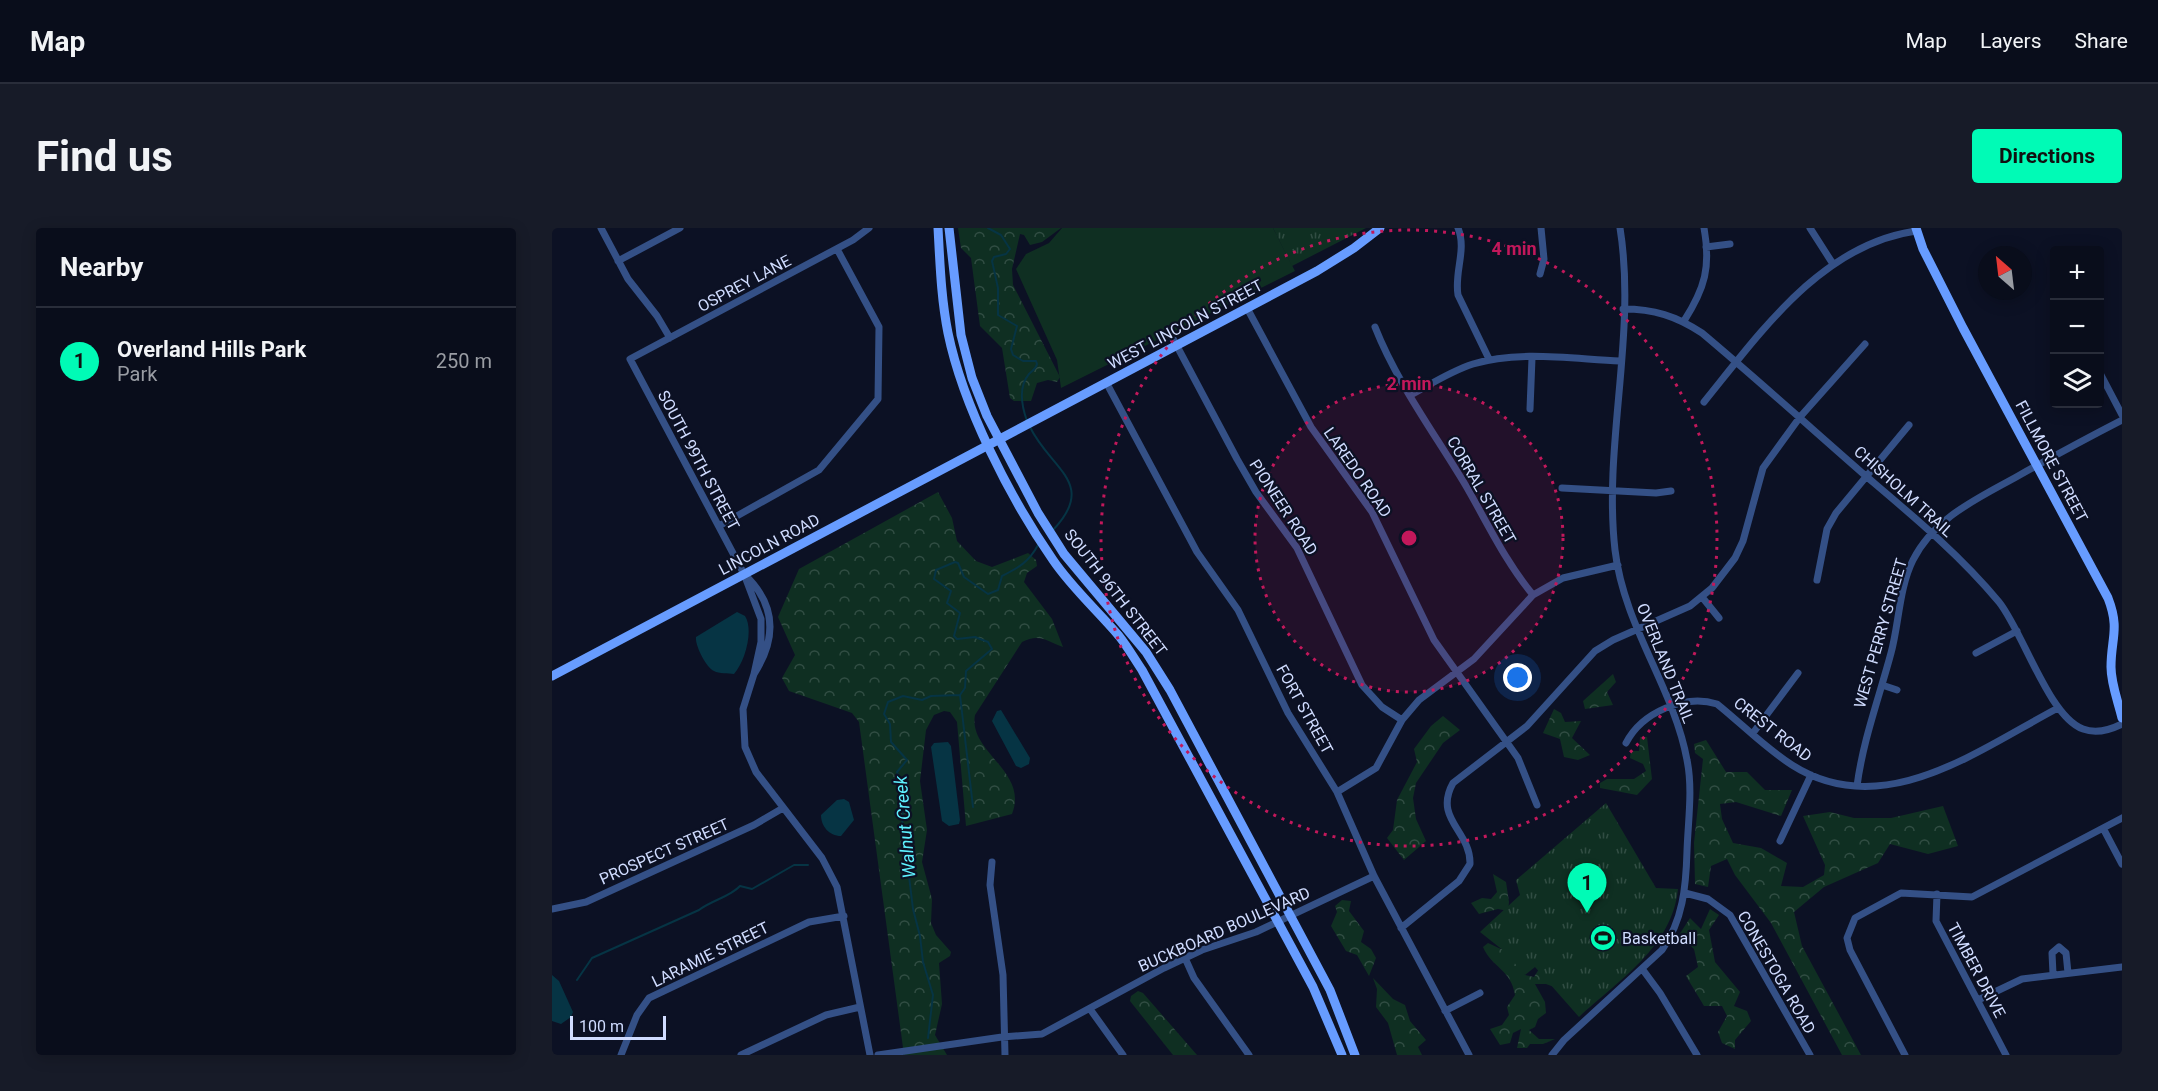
<!DOCTYPE html>
<html lang="en">
<head>
<meta charset="utf-8">
<style>
  :root { --surface:#090d1b; --page:#171b28; --text:#f1f3f6; --muted:#999ca3; --line:#292d3a; --accent:#00fbb6 }
  body { margin:0; font-family:Roboto,sans-serif; background:var(--page); color:var(--text) }
  .controls { position:absolute; right:18px; top:18px; display:grid; overflow:hidden; border-radius:6px; box-shadow:0 3px 15px #0003 }
  .controls button { width:54px; height:54px; display:grid; place-items:center; padding:0; border:0; border-bottom:2px solid var(--line); background:var(--surface); color:var(--text); font:30px sans-serif }
  .compass { position:absolute; left:1426px; top:18px; width:54px; height:54px; border-radius:50%; background:var(--surface); box-shadow:0 3px 15px #0003; rotate:332deg }
  .scale { position:absolute; left:18px; bottom:15px; width:96px; box-sizing:border-box; padding-left:6px; border:3px solid #d0dcff; border-top:0; font-size:16px; line-height:21px; white-space:nowrap; color:#d0dcff; -webkit-text-stroke:4px #0c1124; paint-order:stroke }
  .you { position:absolute; left:966px; top:450px; width:21px; height:21px; margin:-15px; border:4px solid #fff; border-radius:50%; background:#1a73e8; box-shadow:0 0 0 9px #1a73e833 }
  .badge { display:grid; place-items:center; width:39px; height:39px; border-radius:50%; background:var(--accent); color:#111; font-size:20px; font-weight:700 }
  .pin { position:absolute; translate:-50% -50px; filter:drop-shadow(0 2px 3px #0008) }
  .pin::after { content:''; position:absolute; top:32px; width:21px; height:18px; background:inherit; clip-path:polygon(0 0,100% 0,50% 100%) }
  .list { margin:0; padding:0; list-style:none }
  h2 { display:flex; justify-content:space-between; align-items:center; height:78px; margin:0; padding:0 24px; font-size:26px }
  h2 small { font-size:20px; font-weight:400; color:var(--muted) }
  .list li { display:grid; grid-template-columns:39px 1fr auto; gap:18px; align-items:center; box-sizing:border-box; height:108px; padding:0 24px; border-top:2px solid var(--line) }
  .list b { display:block; font-size:22px; white-space:nowrap }
  .list p { margin:0; font-size:20px; white-space:nowrap; color:var(--muted) }
  .list em { font-size:20px; font-style:normal; color:var(--muted) }
  .icon { flex:none; width:33px; height:33px; fill:none; stroke:currentColor; stroke-width:2; stroke-linecap:round; stroke-linejoin:round }
  .map { position:relative; flex:none; width:1570px; height:827px; overflow:hidden; border-radius:6px }
  header { display:flex; align-items:center; gap:36px; box-sizing:border-box; height:84px; padding:0 30px; background:var(--surface); border-bottom:2px solid var(--line) }
  header strong { font-size:28px }
  nav { display:flex; gap:33px; margin-inline-start:auto; font-size:21px }
  .intro { display:flex; align-items:center; justify-content:space-between; box-sizing:border-box; height:144px; padding:0 36px }
  h1 { margin:0; font-size:42px }
  .button { padding:15px 27px; border-radius:6px; background:var(--accent); color:#111; font-size:21px; font-weight:700 }
  main { display:flex; gap:36px; padding:0 36px }
  aside { flex:1; background:var(--surface); border-radius:6px; box-shadow:0 3px 15px #0003 }
  .map>svg:first-child { display:block }
  .green { fill:#0f2f22 }
  .forest { fill:url(#forest-crowns) }
  .park { fill:url(#park-tufts) }
  .water { fill:#063444 }
  .lines { fill:none; stroke-linecap:round; stroke-linejoin:round }
  .stream { stroke:#063444; stroke-width:2 }
  .street { stroke:#345086; stroke-width:7 }
  .secondary { stroke:#679cff; stroke-width:9 }
  .ring { fill:none; stroke:#c2185b; stroke-width:3; stroke-dasharray:3 6 }
  .labels { text-anchor:middle; stroke-width:4.5; stroke-linejoin:round; paint-order:stroke }
  .street-label { font-size:16px; fill:#d0dcff; stroke:#0c1124 }
  .poi-label { font-size:16px; fill:#d0dcff; stroke:#0c1124; text-anchor:start }
  .water-label { font-size:18px; font-style:italic; fill:#5ef1ff; stroke:#0c1124 }
  .centre { fill:#c2185b; stroke:#0c1124; stroke-width:3 }
  .ring-label { font-size:18px; text-anchor:middle; font-weight:bold; fill:#c2185b; stroke:#0c1124; stroke-width:4.5; stroke-linejoin:round; paint-order:stroke }
</style>
</head>
<body>
<header>
<strong>Map</strong>
<nav><a>Map</a><a>Layers</a><a>Share</a></nav>
</header>
<div class="intro"><h1>Find us</h1><a class="button">Directions</a></div>
<main>
<aside>
<h2>Nearby<small></small></h2>
<ul class="list">
<li><span class="badge">1</span><div><b>Overland Hills Park</b><p>Park</p></div><em>250 m</em></li>
</ul>
</aside>
<div class="map">
<svg width="1570" height="827" viewBox="0 0 1570 827">
  <defs>
    <pattern id="forest-crowns" width="20" height="18" patternUnits="userSpaceOnUse" patternTransform="scale(1.5)"><rect width="20" height="18" fill="#0f2f22"/><path d="M2 6a3 3 0 1 1 6 0M12 15a3 3 0 1 1 6 0" fill="none" stroke="#314d43"/></pattern>
    <pattern id="park-tufts" width="24" height="20" patternUnits="userSpaceOnUse" patternTransform="scale(1.5)"><rect width="24" height="20" fill="#0f2f22"/><path d="M3 7l-1-3M5 7V3M7 7l1-3M15 17l-1-3M17 17v-4M19 17l1-3" fill="none" stroke="#314d43"/></pattern>
  </defs>
  <rect width="100%" height="100%" fill="#0c1124"/>
  <path class="green" d="M510,0h211l22,43 -234,117 -4,-28 -41,-91 10,-15 23,-11z"/>
  <path class="forest" d="M406,0h103l-19,14 -12,3 -6,-10 -4,-1 -8,35 1,16 47,92 -3,5 -9,-2 -11,3 -6,18h-17l-4,-3 -8,-50 -22,-22 -9,-68 -10,-10z
    M386,264l14,26 5,23 19,20 16,6 36,-14 8,7 1,6 -10,7 -3,9 28,37 11,28c-16,-6 -24,-14 -41,-5l-47,73c-7,37 54,56 37,99l-46,12 -9,-104 -7,-10 -6,-1 -10,4 -8,15 -6,51 7,49 -5,32 10,37 -1,24 5,12 15,17 -1,4 -11,7 3,41 -7,31 12,20h-43l-45,-333 -7,-9 -63,-22 -7,-13 13,-23 -17,-38 21,-48z
    M1061,446l3,8 -9,10 6,13 -28,4 -2,-8z
    M1002,481l7,4 4,9 16,-1 -9,17 18,17 -12,5 -14,-3 -4,-18 -17,-6z
    M891,488l17,14 -17,13 -27,40 -3,15 3,21 10,22 -22,19 -17,-22 6,-8 4,-30 20,-38 -3,-13 17,-23z
    M1088,509h7l5,42 -15,16 -37,-7v-5l7,-4h27l12,-8 -3,-7 -13,-6 1,-7h8z
    M1154,512l20,32h21l18,18h27l-11,26 -45,-14 -16,2 2,15 11,24 28,5 26,15 -6,23 22,1 21,-12 1,-10 -22,-49 27,-4 24,6h37l52,-12 15,40 -30,8 -38,-10 -12,19 -54,24 -30,25 8,34 59,109h-19l-71,-132 -36,-48 -8,-16 -16,7 -3,21 -13,-3 -1,-41 9,-84 -8,-6 -1,-9z
    M941,646l13,8 3,20 -1,9 -10,-2 -19,5 -8,-11 11,-5 9,1 6,-7z
    M790,672l9,1 -2,10 15,20 -3,11 10,7 5,9 -7,18 -12,-21 -11,-4 -15,-25 6,-14 -2,-6z
    M1158,681l9,6 -10,15 6,32 25,30 -6,14 13,5 4,10 -16,19v9l-13,-6 -4,-11 9,-16 -5,-10h-18l-18,-30 12,-9 -4,-18 -15,-14 11,-17 11,11z
    M936,715l13,6 13,1 11,25 9,2 5,-8 26,22 -19,-7h-11l10,18 1,11 -8,6 -3,8 -6,3 10,9h16l-12,5h-13l-3,4h-10l4,-19 -8,4 -3,10 -10,2 -10,-16 12,-4 7,-10 -2,-8 8,-12c-4,-26 -23,-27 -32,-48z
    M821,750l20,21 12,6 5,16 16,19 -8,7 4,8h-25l-9,-32 -12,-16 1,-18z
    M586,763l5,2 54,62h-24l-43,-54 1,-5z"/>
  <path class="park" d="M721,0h93l-74,38z
    M1054,575l50,85 22,1c-6,58 -59,91 -99,128l-44,-50 -10,8 -21,-24 -24,-19 40,-37 -4,-15z"/>
  <path class="water" d="M185,384l8,4c9,14 0,46 -11,58 -6,-1 -15,0 -20,-3 -8,-4 -19,-25 -18,-34z
    M449,482l29,48 -1,6 -8,4 -5,-2 -24,-45 5,-10z
    M396,514l3,4 9,74 -1,4 -10,2 -7,-5 -11,-74 3,-4z
    M292,571l5,3 5,18 -13,16c-12,0 -20,-10 -20,-21l16,-15z
    M0,747l7,6 14,31 -2,5 -10,7 -9,-3z"/>
  <g class="lines">
    <path class="stream" d="M436,0l13,7 9,14 -4,5 -12,3 -2,4 6,27v27l19,11 -6,23 2,6 10,6h13l1,3c-1,5 -4,6 -8,10 -11,13 -7,33 -2,47
      M478,199c20,42 68,56 23,103
      M408,467l13,112
      M25,752l15,-22 107,-48c13,-10 31,-13 41,-24l12,3 42,-24h14
      M376,810l5,-43 -10,-33 -3,-26 -7,-27 -11,-90 3,-23 -8,-24 10,-12 -16,-18 -1,-18 -6,-10 4,-12 15,-6 19,4 9,-4 29,-1 5,-7 1,-17 26,-22 -4,-7 -13,-5 -18,2 -3,-3 6,-23 -13,-10 4,-12 -17,-12 2,-9 19,-8 3,1 6,14 24,17 10,-4 4,-14c16,-8 27,-14 36,-31"/>
    <path class="street" d="M49,0l27,51 29,37 13,22
      M906,0c9,22 -4,44 0,67l31,64
      M1258,0l23,36
      M1154,19l24,-3
      M66,33l62,-33
      M988,46l4,-15 -3,-31
      M695,80l64,119 61,85 62,128 84,118 19,47
      M1071,81c31,0 53,7 79,24 56,47 110,96 165,144 46,39 93,78 132,125 24,30 50,115 84,127 13,5 27,1 39,-5
      M1132,93c21,-33 27,-54 20,-93
      M823,99c22,56 60,107 91,159 22,38 39,75 67,109
      M618,105l67,126 19,33 41,56 65,137 20,22 20,13
      M1548,145l22,42
      M554,154l91,170 41,58 50,103 49,79 37,84 95,179
      M859,167c20,-11 40,-24 62,-31 46,-14 100,-5 147,-3
      M1152,174c56,-69 118,-158 212,-171
      M978,181l2,-51
      M1010,260l94,5 15,-2
      M167,298l100,-56 59,-71 1,-72 -42,-78
      M192,346c32,30 33,64 10,100l7,-32v-23l-17,-45 -114,-215 223,-119 16,-12
      M1265,352l10,-51 9,-16 73,-88
      M1150,369l17,21
      M1424,425l41,-22
      M202,446l-11,35 2,38 11,25 66,86 15,29 33,168
      M1330,457l15,5
      M1201,505l45,-60
      M1074,515c16,-31 59,-49 91,-39 25,20 48,44 75,61 91,58 186,-15 266,-57
      M1305,558c6,-46 22,-88 34,-133 8,-29 8,-65 22,-93 22,-43 64,-61 105,-84 34,-19 69,-38 104,-56
      M785,564l39,-24 26,-48 17,-20 55,-41 59,-64 30,-17 55,-13
      M1551,600l19,36
      M1228,613l31,-66
      M440,634l-2,23 13,90 2,80
      M1133,665l23,6 22,16 80,140
      M1385,666l-1,27 70,134
      M0,681l34,-7 168,-77 29,-17
      M849,700l58,-47 11,-17c1,-33 -37,-45 -17,-81l74,-57 68,-75 18,-11 77,-34 22,-18 23,-30 8,-17 20,-73 37,-51 65,-73
      M633,730l9,20 55,77
      M1091,742l17,23 37,62
      M1501,746l-1,-21 7,-6 7,6 2,20
      M1426,772l44,-21 100,-12
      M538,781l33,46
      M893,783l35,-18
      M69,827l16,-40 12,-17 160,-76 35,-6
      M189,827l85,-40 34,-8
      M326,827l124,-18 40,-3 122,-66 38,-18 54,-18 118,-56
      M1000,827l12,-15 98,-90c21,-30 24,-63 25,-99 1,-30 6,-62 0,-91 -13,-72 -63,-133 -72,-210 -12,-106 22,-216 5,-322
      M1353,827l-55,-105 -3,-12 8,-20 46,-25 71,4 150,-79"/>
    <path class="secondary" d="M386,0c2,35 3,70 10,105 15,73 62,165 105,227 19,28 44,50 66,76 8,10 15,22 23,34l171,317 29,68
      M397,0l12,107 11,43 15,38 51,97 26,41 82,98 24,38 160,300 25,65
      M1364,0l7,21 40,79 145,270c12,31 3,40 3,69 0,17 7,34 11,51
      M0,448l765,-405 37,-23 26,-20"/>
  </g>
  <circle cx="857" cy="310" r="154" fill="#c2185b" fill-opacity=".12"/>
  <g class="ring">
    <circle cx="857" cy="310" r="154"/>
    <circle cx="857" cy="310" r="308"/>
  </g>
  <defs>
    <g id="stadium-disc" transform="scale(1.35)"><circle r="9.5" fill="#00fbb6" stroke="#0c1124"/><path d="M0-5a6.5 5 0 1 0 0 10a6.5 5 0 1 0 0-10ZM-3.5-1.8h7v3.6h-7Z" fill="#111"/></g>
  </defs>
  <g fill-rule="evenodd">
    <use href="#stadium-disc" x="1051" y="710"/>
  </g>
  <g class="labels">
    <g class="street-label">
      <text transform="translate(192 55) rotate(-28)" y="6">OSPREY LANE</text>
      <text transform="translate(633 96) rotate(-28)" y="6">WEST LINCOLN STREET</text>
      <text transform="translate(147 232) rotate(62)" y="6">SOUTH 99TH STREET</text>
      <text transform="translate(1500 233) rotate(62)" y="6">FILLMORE STREET</text>
      <text transform="translate(806 244) rotate(55)" y="6">LAREDO ROAD</text>
      <text transform="translate(930 262) rotate(60)" y="6">CORRAL STREET</text>
      <text transform="translate(1352 263) rotate(42)" y="6">CHISHOLM TRAIL</text>
      <text transform="translate(732 279) rotate(57)" y="6">PIONEER ROAD</text>
      <text transform="translate(217 316) rotate(-28)" y="6">LINCOLN ROAD</text>
      <text transform="translate(564 364) rotate(52)" y="6">SOUTH 96TH STREET</text>
      <text transform="translate(1328 405) rotate(-74)" y="6">WEST PERRY STREET</text>
      <text transform="translate(1114 435) rotate(68)" y="6">OVERLAND TRAIL</text>
      <text transform="translate(753 481) rotate(61)" y="6">FORT STREET</text>
      <text transform="translate(1221 501) rotate(38)" y="6">CREST ROAD</text>
      <text transform="translate(112 623) rotate(-24)" y="6">PROSPECT STREET</text>
      <text transform="translate(672 701) rotate(-24)" y="6">BUCKBOARD BOULEVARD</text>
      <text transform="translate(158 726) rotate(-26)" y="6">LARAMIE STREET</text>
      <text transform="translate(1425 742) rotate(62)" y="6">TIMBER DRIVE</text>
      <text transform="translate(1225 744) rotate(60)" y="6">CONESTOGA ROAD</text>
    </g>
    <g class="poi-label">
      <text x="1070" y="716">Basketball</text>
    </g>
    <g class="water-label">
      <text transform="translate(353 599) rotate(-95)" y="6">Walnut Creek</text>
    </g>
  </g>
  <circle cx="857" cy="310" r="9" class="centre"/>
  <g class="ring-label">
    <text x="962" y="27">4 min</text>
    <text x="857" y="162">2 min</text>
  </g>
</svg>
<div class="controls">
<button>+</button>
<button>−</button>
<button><svg class="icon" aria-label="layers" viewBox="0 0 24 24"><path d="M12 4l9 5-9 5-9-5zM3 14l9 5 9-5"/></svg></button>
</div>
<svg class="compass" viewBox="-18 -18 36 36"><path d="M0-13l5 13h-10z" fill="#e53935"/><path d="M0 13l5-13h-10z" fill="#999ca3"/></svg>
<div class="scale">100 m</div>
<div class="you"></div>
<div class="pin badge" style="left:1035px;top:685px">1</div>
</div>
</main>
</body>
</html>
